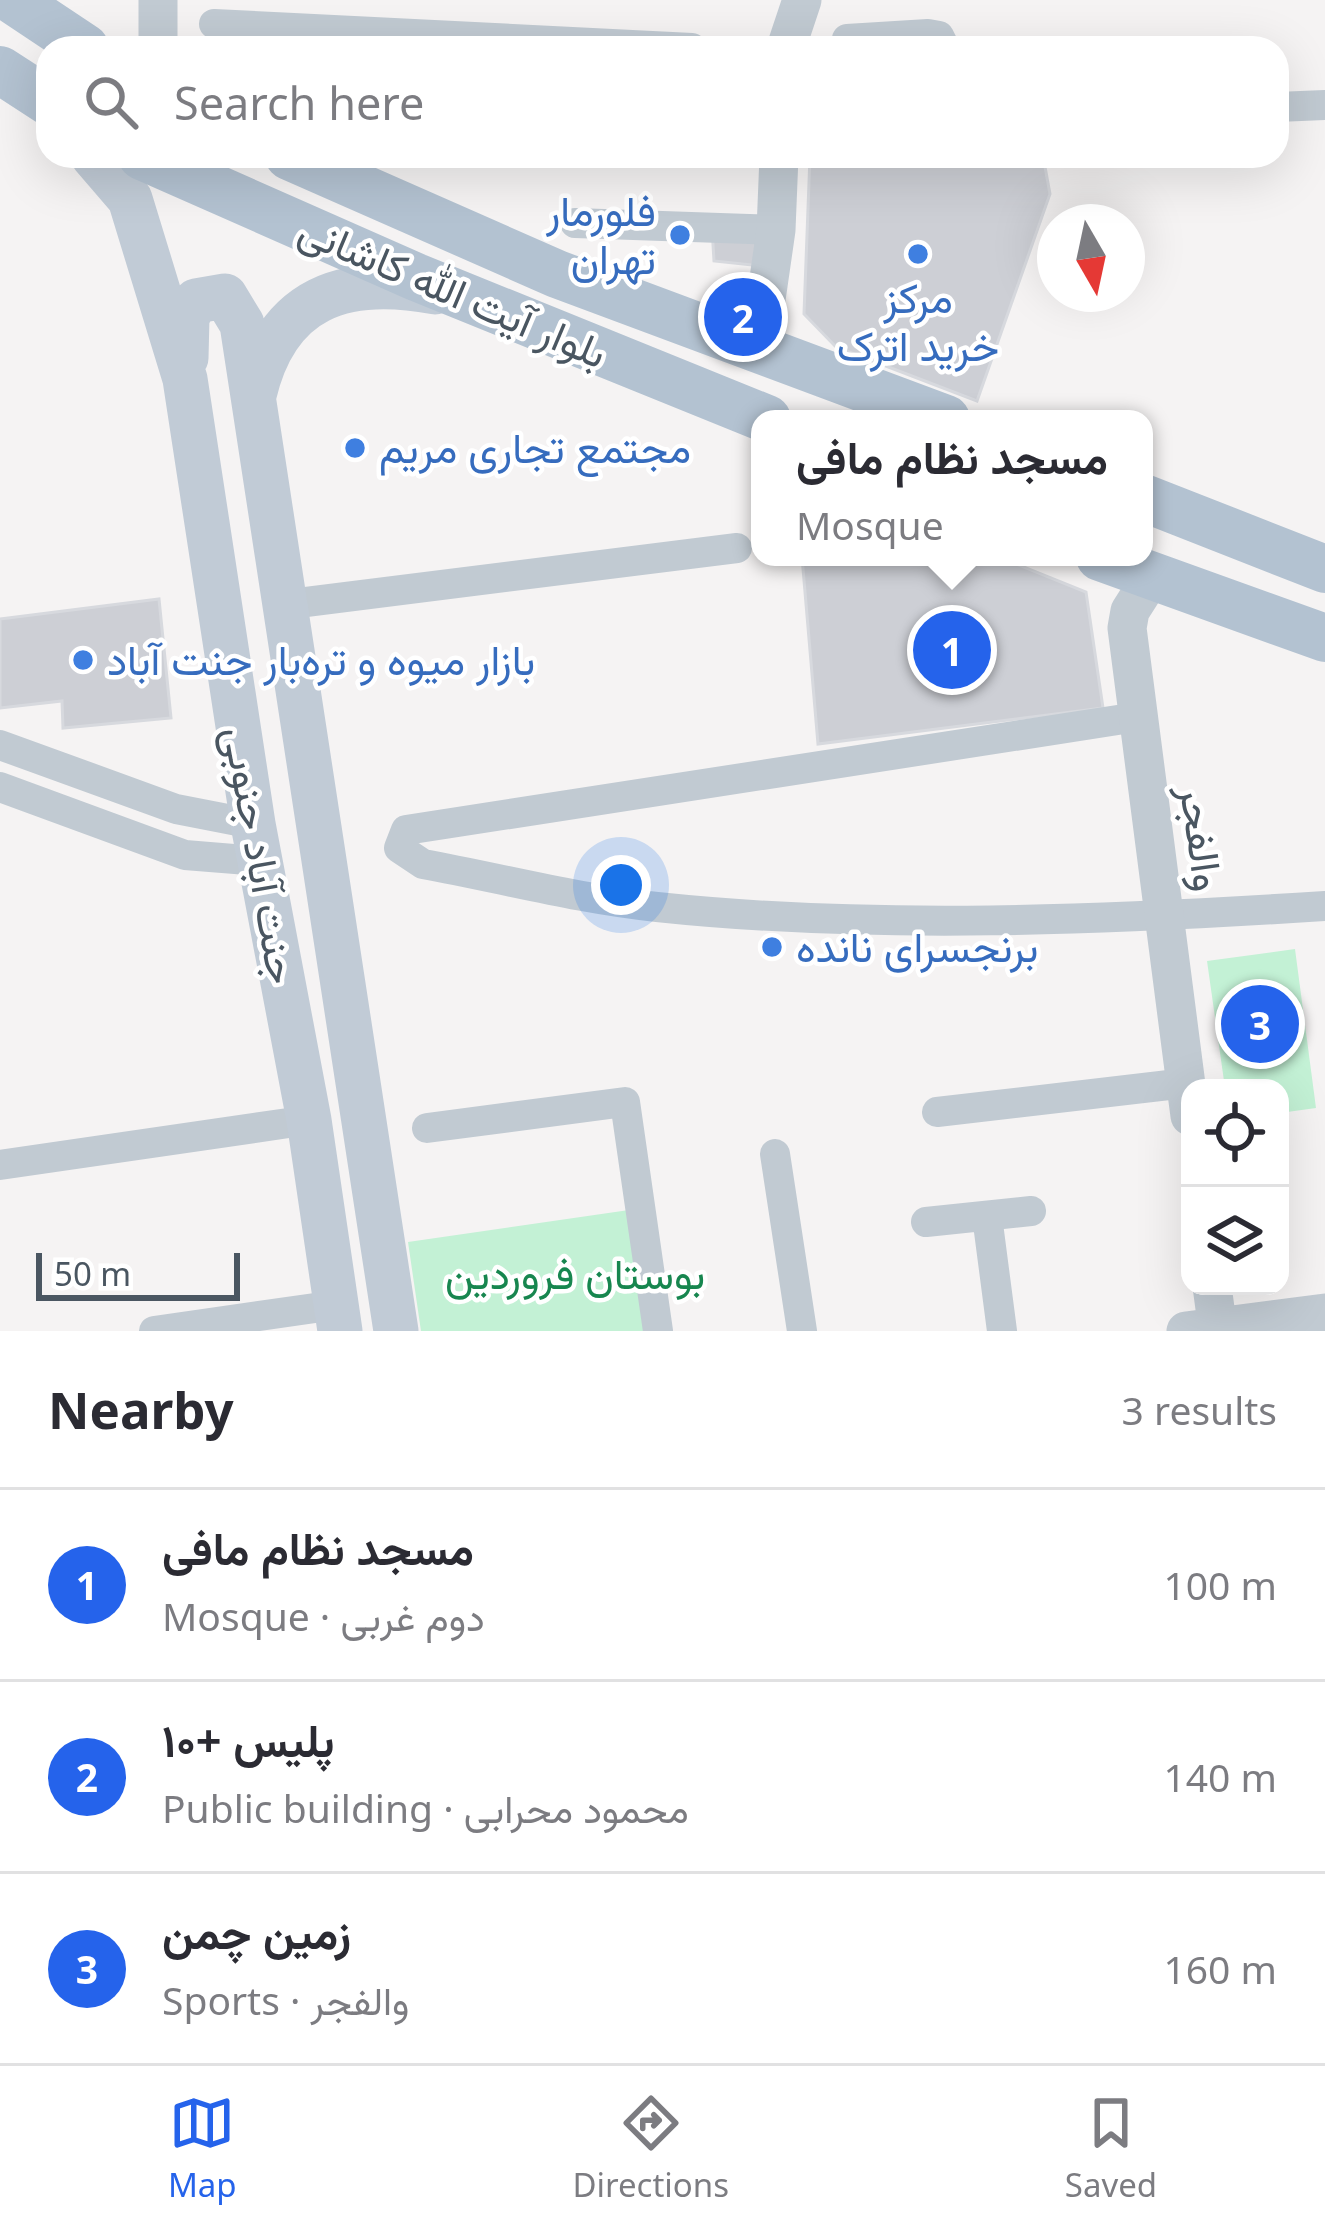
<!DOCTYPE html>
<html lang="en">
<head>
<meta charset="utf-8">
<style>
  :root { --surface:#fff; --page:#f7f7f7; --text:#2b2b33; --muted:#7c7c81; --line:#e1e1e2; --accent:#2563eb }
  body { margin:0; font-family:"Noto Sans",Vazirmatn,sans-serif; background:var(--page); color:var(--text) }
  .controls { position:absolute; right:36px; bottom:36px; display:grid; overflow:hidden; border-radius:24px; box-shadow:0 12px 48px #0002 }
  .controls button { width:108px; height:108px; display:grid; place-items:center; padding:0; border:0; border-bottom:3px solid var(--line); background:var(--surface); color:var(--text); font:60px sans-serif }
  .compass { position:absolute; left:1037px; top:204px; width:108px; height:108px; border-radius:50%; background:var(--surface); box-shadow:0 12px 48px #0002; rotate:171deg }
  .scale { position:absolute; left:36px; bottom:30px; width:204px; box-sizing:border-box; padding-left:12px; border:6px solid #4a5661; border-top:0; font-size:33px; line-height:42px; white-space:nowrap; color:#4a5661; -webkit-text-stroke:9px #fff; paint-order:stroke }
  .you { position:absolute; left:621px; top:885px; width:42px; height:42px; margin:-30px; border:9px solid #fff; border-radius:50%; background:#1a73e8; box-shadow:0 0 0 18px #1a73e833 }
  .badge { display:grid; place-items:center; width:78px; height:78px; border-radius:50%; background:var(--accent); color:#fff; font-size:39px; font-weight:700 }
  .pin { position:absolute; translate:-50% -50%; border:6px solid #fff; box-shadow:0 3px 12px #0006 }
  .popup { position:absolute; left:751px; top:410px; width:402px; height:156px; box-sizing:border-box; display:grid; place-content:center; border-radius:24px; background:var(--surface); filter:drop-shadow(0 3px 9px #0005); font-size:39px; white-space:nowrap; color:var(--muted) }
  .popup b { font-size:45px; color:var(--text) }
  .popup::after { content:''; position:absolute; left:50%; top:100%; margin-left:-24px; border:24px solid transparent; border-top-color:var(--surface) }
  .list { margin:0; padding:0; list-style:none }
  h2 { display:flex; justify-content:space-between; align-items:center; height:156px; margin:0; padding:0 48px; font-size:51px }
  h2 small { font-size:39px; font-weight:400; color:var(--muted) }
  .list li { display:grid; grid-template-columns:78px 1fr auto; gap:36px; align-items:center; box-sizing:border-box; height:192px; padding:0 48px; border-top:3px solid var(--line) }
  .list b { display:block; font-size:45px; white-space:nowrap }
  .list p { margin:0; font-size:39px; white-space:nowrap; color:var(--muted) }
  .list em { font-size:39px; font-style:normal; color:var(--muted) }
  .icon { flex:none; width:66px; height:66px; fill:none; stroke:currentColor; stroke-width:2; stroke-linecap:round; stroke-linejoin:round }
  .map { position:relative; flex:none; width:1325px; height:1331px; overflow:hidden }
  .search { position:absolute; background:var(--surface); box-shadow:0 12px 48px #0002; left:36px; right:36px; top:36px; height:132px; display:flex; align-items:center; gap:30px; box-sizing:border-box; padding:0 42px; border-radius:36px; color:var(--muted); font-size:45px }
  .sheet { height:732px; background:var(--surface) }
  nav { display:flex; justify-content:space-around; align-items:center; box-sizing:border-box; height:168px; border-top:3px solid var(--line); background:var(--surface); font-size:33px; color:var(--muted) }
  nav a { display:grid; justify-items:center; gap:6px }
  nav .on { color:var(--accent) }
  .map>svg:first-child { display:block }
  .green { fill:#c3f1d5 }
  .building { fill:#cdcfd5; stroke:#d7d9de; stroke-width:3 }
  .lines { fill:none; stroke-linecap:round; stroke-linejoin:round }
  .minor { stroke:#c1cad2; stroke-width:30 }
  .tertiary { stroke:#c1cad2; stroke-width:39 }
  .secondary { stroke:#c1cbd6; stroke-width:45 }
  .primary { stroke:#b3c2d1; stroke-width:48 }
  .shop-dot { fill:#3f7fe0; stroke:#fff; stroke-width:4.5 }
  .labels { text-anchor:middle; stroke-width:9; stroke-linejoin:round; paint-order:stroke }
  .shop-label { font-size:42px; fill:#366cbe; stroke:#fff; text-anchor:start }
  .street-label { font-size:42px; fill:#4a5661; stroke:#fff }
  .park-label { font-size:42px; fill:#17864f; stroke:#fff }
</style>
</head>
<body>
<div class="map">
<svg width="1325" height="1331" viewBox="0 0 1325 1331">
  <rect width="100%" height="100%" fill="#f5f3f3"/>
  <path class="green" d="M1295,949l21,159 -36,5v-25h-55l-18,-127z
    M629,1210l17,121h-225l-13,-89z"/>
  <path class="building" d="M810,156h233l7,38 -73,207 -141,-54 -32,-33z
    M712,228l64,5 -5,34 -57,-6z
    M802,557h197l87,35 17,116 -285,36z
    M159,599l12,119 -108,10 -1,-27 -62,7v-89z"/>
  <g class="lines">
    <path class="minor" d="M214,24l478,24
      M847,39l81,-5 11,2 6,12
      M1277,107l48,-2
      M575,223l201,7
      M282,605l455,-57
      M1137,717l-731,113 -7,18 24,16c77,14 156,35 234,43 217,23 450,13 668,-1
      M0,745l176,64 77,15
      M0,787l185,68 75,6
      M937,1112l249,-29
      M427,1128l198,-26 33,229
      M775,1154l27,177
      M0,1165l309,-45
      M987,1216l15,115
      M926,1222l105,-11
      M154,1331l182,-26"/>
    <path class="tertiary" d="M158,48v-48
      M786,48l16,-48
      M759,348l17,-118 3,-74
      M1151,578l-21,33 -3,17 63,488
      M1212,1286l6,45
      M1186,1331l139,-18"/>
    <path class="secondary" d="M93,156l37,43 55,180 68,445 56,296 31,211
      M186,358l1,-41 9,-16 29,-5 17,28 154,1007
      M254,395c23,-98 90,-120 181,-103"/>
    <path class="primary" d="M13,0l72,48
      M0,70l48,31
      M142,156l274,121 351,142
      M289,156l268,118 389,145
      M1144,498l181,71
      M1100,557l225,81"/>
  </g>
  <g class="shop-dot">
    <circle cx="680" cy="235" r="12"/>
    <circle cx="918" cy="254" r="12"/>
    <circle cx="355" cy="448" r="12"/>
    <circle cx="83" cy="660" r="12"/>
    <circle cx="772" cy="947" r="12"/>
  </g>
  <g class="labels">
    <g class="shop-label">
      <text x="656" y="226" text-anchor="end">فلورمار<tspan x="656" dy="48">تهران</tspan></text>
      <text x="918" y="313" text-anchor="middle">مرکز<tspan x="918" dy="48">خرید اترک</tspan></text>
      <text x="379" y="463">مجتمع تجاری مریم</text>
      <text x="107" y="675">بازار میوه و تره‌بار جنت آباد</text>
      <text x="796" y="962">برنجسرای نانده</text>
    </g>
    <g class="street-label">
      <text transform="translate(453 291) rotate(23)" y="15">بلوار آیت الله کاشانی</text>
      <text transform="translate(1202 838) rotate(82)" y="15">والفجر</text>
      <text transform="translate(261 855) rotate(80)" y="15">جنت آباد جنوبی</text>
    </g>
    <g class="park-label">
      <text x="575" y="1289">بوستان فروردین</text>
    </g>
  </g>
</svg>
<div class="controls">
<button><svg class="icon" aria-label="locate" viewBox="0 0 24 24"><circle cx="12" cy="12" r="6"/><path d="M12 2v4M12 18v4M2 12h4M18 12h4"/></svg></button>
<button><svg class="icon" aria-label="layers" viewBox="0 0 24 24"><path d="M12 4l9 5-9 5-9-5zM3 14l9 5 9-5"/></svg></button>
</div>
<svg class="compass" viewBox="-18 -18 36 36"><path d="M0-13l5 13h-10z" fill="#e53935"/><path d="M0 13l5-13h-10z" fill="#7c7c81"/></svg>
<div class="scale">50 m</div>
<div class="you"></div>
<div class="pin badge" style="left:952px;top:650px">1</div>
<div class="popup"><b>مسجد نظام مافی</b>Mosque</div>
<div class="pin badge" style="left:743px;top:317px">2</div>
<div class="pin badge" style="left:1260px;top:1024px">3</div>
<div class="search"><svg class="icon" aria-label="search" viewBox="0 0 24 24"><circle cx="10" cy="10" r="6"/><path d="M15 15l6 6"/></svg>Search here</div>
</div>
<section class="sheet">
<h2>Nearby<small>3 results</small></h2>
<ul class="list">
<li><span class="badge">1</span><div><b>مسجد نظام مافی</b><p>Mosque · دوم غربی</p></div><em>100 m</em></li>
<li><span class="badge">2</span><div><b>پلیس +۱۰</b><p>Public building · محمود محرابی</p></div><em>140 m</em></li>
<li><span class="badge">3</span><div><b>زمین چمن</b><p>Sports · والفجر</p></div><em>160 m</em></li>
</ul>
</section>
<nav>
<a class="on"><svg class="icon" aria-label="map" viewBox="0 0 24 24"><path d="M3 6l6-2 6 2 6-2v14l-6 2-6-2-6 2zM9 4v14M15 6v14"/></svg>Map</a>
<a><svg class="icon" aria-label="directions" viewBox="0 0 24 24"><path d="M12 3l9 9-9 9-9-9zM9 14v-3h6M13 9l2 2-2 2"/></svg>Directions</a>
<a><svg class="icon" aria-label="saved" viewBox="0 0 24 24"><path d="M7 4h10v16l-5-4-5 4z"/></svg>Saved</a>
</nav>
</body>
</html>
